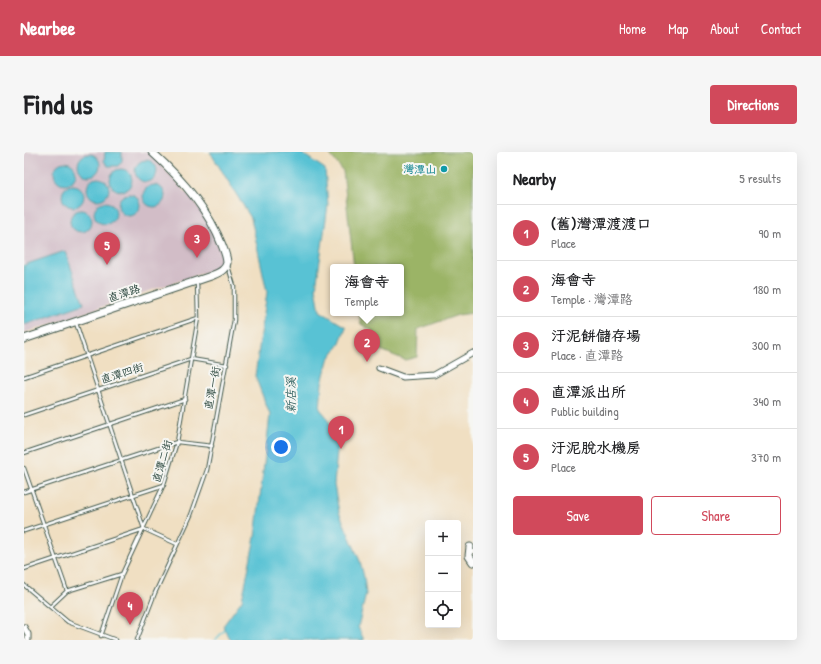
<!DOCTYPE html>
<html lang="en">
<head>
<meta charset="utf-8">
<style>
  :root { --surface:#fff; --page:#f6f6f6; --text:#202124; --muted:#757577; --line:#e0e0e0; --accent:#d1495b }
  body { margin:0; font-family:"Patrick Hand","LXGW WenKai TC",sans-serif; background:var(--page); color:var(--text) }
  .controls { position:absolute; right:12px; bottom:12px; display:grid; overflow:hidden; border-radius:4px; box-shadow:0 4px 16px #0002 }
  .controls button { width:36px; height:36px; display:grid; place-items:center; padding:0; border:0; border-bottom:1px solid var(--line); background:var(--surface); color:var(--text); font:20px sans-serif }
  .you { position:absolute; left:257px; top:295px; width:14px; height:14px; margin:-10px; border:3px solid #fff; border-radius:50%; background:#1a73e8; box-shadow:0 0 0 6px #1a73e833 }
  .badge { display:grid; place-items:center; width:26px; height:26px; border-radius:50%; background:var(--accent); color:#fff; font-size:13px; font-weight:700 }
  .pin { position:absolute; translate:-50% -33px; filter:drop-shadow(0 1px 2px #0008) }
  .pin::after { content:''; position:absolute; top:21px; width:14px; height:12px; background:inherit; clip-path:polygon(0 0,100% 0,50% 100%) }
  .popup { position:absolute; left:306px; top:112px; width:74px; height:52px; box-sizing:border-box; display:grid; place-content:center; border-radius:4px; background:var(--surface); filter:drop-shadow(0 1px 3px #0005); font-size:13px; white-space:nowrap; color:var(--muted) }
  .popup b { font-size:15px; color:var(--text) }
  .popup::after { content:''; position:absolute; left:50%; top:100%; margin-left:-8px; border:8px solid transparent; border-top-color:var(--surface) }
  .list { margin:0; padding:0; list-style:none }
  h2 { display:flex; justify-content:space-between; align-items:center; height:52px; margin:0; padding:0 16px; font-size:17px }
  h2 small { font-size:13px; font-weight:400; color:var(--muted) }
  .list li { display:grid; grid-template-columns:26px 1fr auto; gap:12px; align-items:center; box-sizing:border-box; height:56px; padding:0 16px; border-top:1px solid var(--line) }
  .list b { display:block; font-size:15px; white-space:nowrap }
  .list p { margin:0; font-size:13px; white-space:nowrap; color:var(--muted) }
  .list em { font-size:13px; font-style:normal; color:var(--muted) }
  .actions { display:flex; gap:8px; padding:12px 16px }
  .actions a { flex:1; padding:9px 0; border:1px solid var(--accent); border-radius:4px; text-align:center; font-size:14px; color:var(--accent) }
  .actions .main { background:var(--accent); color:#fff }
  .icon { flex:none; width:22px; height:22px; fill:none; stroke:currentColor; stroke-width:2; stroke-linecap:round; stroke-linejoin:round }
  .map { position:relative; flex:none; width:449px; height:488px; overflow:hidden; border-radius:4px }
  header { display:flex; align-items:center; gap:24px; box-sizing:border-box; height:56px; padding:0 20px; background:var(--accent); color:#fff }
  header strong { font-size:19px }
  nav { display:flex; gap:22px; margin-inline-start:auto; font-size:14px }
  .intro { display:flex; align-items:center; justify-content:space-between; box-sizing:border-box; height:96px; padding:0 24px }
  h1 { margin:0; font-size:28px }
  .button { padding:10px 18px; border-radius:4px; background:var(--accent); color:#fff; font-size:14px; font-weight:700 }
  main { display:flex; gap:24px; padding:0 24px }
  aside { flex:1; background:var(--surface); border-radius:4px; box-shadow:0 4px 16px #0002 }
  .map>svg:first-child { display:block }
  .industrial { fill:#d2bdc7 }
  .forest { fill:#9bb466; stroke:#5d784d }
  .water { fill:#58c2d4; stroke:#3c8084 }
  .lines { fill:none; stroke-linecap:round; stroke-linejoin:round }
  .stream { stroke:#58c2d4; stroke-width:1.5 }
  .lane-casing { stroke:#3e5549; stroke-width:4.5 }
  .street-casing { stroke:#3e5549; stroke-width:7 }
  .secondary-casing { stroke:#3e5549; stroke-width:9 }
  .lane { stroke:#fff; stroke-width:2.5 }
  .street { stroke:#fff; stroke-width:5 }
  .secondary { stroke:#fff; stroke-width:7 }
  .culture-dot { fill:#0f9aa8; stroke:#f6f6f2; stroke-width:1.5 }
  .labels { text-anchor:middle; stroke-width:4; stroke-linejoin:round; paint-order:stroke }
  .culture-label { font-size:11px; fill:#0d838f; stroke:#f6f6f2; text-anchor:end }
  .street-label { font-size:11px; fill:#1f3d34; stroke:#f6f6f2 }
  .water-label { font-size:12px; font-style:italic; fill:#2d5e5c; stroke:#f6f6f2 }
</style>
</head>
<body>
<header>
<strong>Nearbee</strong>
<nav><a>Home</a><a>Map</a><a>About</a><a>Contact</a></nav>
</header>
<div class="intro"><h1>Find us</h1><a class="button">Directions</a></div>
<main>
<div class="map">
<svg width="449" height="488" viewBox="0 0 449 488">
  <rect width="100%" height="100%" fill="#f6f6f2"/>
  <filter id="ink" filterUnits="userSpaceOnUse"><feTurbulence type="fractalNoise" baseFrequency=".025" numOctaves="2"/><feDisplacementMap in="SourceGraphic" scale="8" xChannelSelector="R" yChannelSelector="G"/><feConvolveMatrix kernelMatrix="1 2 1 2 8 2 1 2 1" color-interpolation-filters="sRGB"/></filter>
  <filter id="wash" filterUnits="userSpaceOnUse"><feTurbulence type="fractalNoise" baseFrequency=".012" numOctaves="4" result="noise"/><feDisplacementMap in="SourceGraphic" scale="16" xChannelSelector="R" yChannelSelector="G"/><feGaussianBlur stdDeviation="0.9" result="paint"/><feColorMatrix in="noise" values="0 0 0 0 0 0 0 0 0 0 0 0 0 0 0 0 0 1.4 0 .05"/><feComposite in="paint" operator="in"/></filter>
  <g filter="url(#wash)">
    <rect width="100%" height="100%" fill="#f0dfc2"/>
    <path class="industrial" d="M0,0h125l46,50 15,23 13,29v7l-5,7 -194,65z"/>
    <path class="forest" d="M304,0h145v161l-15,2 -40,14 -1,28 -12,3 -29,-12 -3,-17 -12,-7 -2,-11h42v-46h-47l-11,-96z"/>
    <path class="water" d="M81,0h17v9l-4,5h-10l-4,-5z
      M186,0h90l25,17 3,36 -12,83 4,23 26,16 -7,18 -11,15 -6,23 -2,26 6,7 12,24 -4,45 5,27 21,49 4,16 2,17 -8,33 6,13h-133l-8,-14 19,-26 13,-63 15,-122 -15,-39 12,-84 -16,-74z
      M54 13a11 11 0 1 1 22 0a11 11 0 1 1-22 0Z
      M111 19a11 11 0 1 1 22 0a11 11 0 1 1-22 0Z
      M30 21a11 11 0 1 1 22 0a11 11 0 1 1-22 0Z
      M86 28a11 11 0 1 1 22 0a11 11 0 1 1-22 0Z
      M63 37a11 11 0 1 1 22 0a11 11 0 1 1-22 0Z
      M38 44a11 11 0 1 1 22 0a11 11 0 1 1-22 0Z
      M119 44a11 11 0 1 1 22 0a11 11 0 1 1-22 0Z
      M94 53a11 11 0 1 1 22 0a11 11 0 1 1-22 0Z
      M70 61a11 11 0 1 1 22 0a11 11 0 1 1-22 0Z
      M46 69a11 11 0 1 1 22 0a11 11 0 1 1-22 0Z
      M41,99l19,53 -60,21v-60z"/>
    <g class="lines">
      <path class="stream" d="M191,488l11,-11"/>
    </g>
  </g>
  <g filter="url(#ink)">
    <g class="lines">
      <g class="lane-casing">
        <path id="lane" d="M52,171l68,206
          M0,225l174,-59
          M0,263l167,-56 36,6
          M0,301l161,-54
          M0,316l43,123
          M0,340l153,-50 35,4
          M0,379l140,-46
          M0,417l120,-40 33,15
          M0,433l44,37 48,18
          M26,455l17,-16 55,-17
          M77,484l21,-62 42,-90 13,-42 21,-124 -1,-37
          M113,488l18,-47 36,-78 16,-45 27,-150v-34l-6,-20"/>
      </g>
      <g class="street-casing">
        <path id="street" d="M355,216l24,9 31,-2 39,-22
          M0,475l4,7v6"/>
      </g>
      <g class="secondary-casing">
        <path id="secondary" d="M0,187l187,-63c7,-3 14,-5 16,-13 0,-6 -3,-13 -5,-18 -14,-36 -41,-67 -70,-93
          M446,395l-1,9 4,6"/>
      </g>
      <use href="#lane" class="lane"/>
      <use href="#street" class="street"/>
      <use href="#secondary" class="secondary"/>
    </g>
  </g>
  <circle class="culture-dot" cx="420" cy="17" r="4"/>
  <g class="labels">
    <g class="culture-label">
      <text x="412" y="21">灣潭山</text>
    </g>
    <g class="street-label">
      <text transform="translate(100 141) rotate(-18)" y="4">直潭路</text>
      <text transform="translate(98 221) rotate(-18)" y="4">直潭四街</text>
      <text transform="translate(188 236) rotate(-79)" y="4">直潭一街</text>
      <text transform="translate(138 309) rotate(-73)" y="4">直潭二街</text>
    </g>
    <g class="water-label">
      <text transform="translate(267 243) rotate(-90)" y="4">新店溪</text>
    </g>
  </g>
</svg>
<div class="controls">
<button>+</button>
<button>−</button>
<button><svg class="icon" aria-label="locate" viewBox="0 0 24 24"><circle cx="12" cy="12" r="6"/><path d="M12 2v4M12 18v4M2 12h4M18 12h4"/></svg></button>
</div>
<div class="you"></div>
<div class="pin badge" style="left:317px;top:297px">1</div>
<div class="pin badge" style="left:343px;top:210px">2</div>
<div class="popup"><b>海會寺</b>Temple</div>
<div class="pin badge" style="left:173px;top:106px">3</div>
<div class="pin badge" style="left:106px;top:473px">4</div>
<div class="pin badge" style="left:83px;top:113px">5</div>
</div>
<aside>
<h2>Nearby<small>5 results</small></h2>
<ul class="list">
<li><span class="badge">1</span><div><b>(舊)灣潭渡渡口</b><p>Place</p></div><em>90 m</em></li>
<li><span class="badge">2</span><div><b>海會寺</b><p>Temple · 灣潭路</p></div><em>180 m</em></li>
<li><span class="badge">3</span><div><b>汙泥餅儲存場</b><p>Place · 直潭路</p></div><em>300 m</em></li>
<li><span class="badge">4</span><div><b>直潭派出所</b><p>Public building</p></div><em>340 m</em></li>
<li><span class="badge">5</span><div><b>汙泥脫水機房</b><p>Place</p></div><em>370 m</em></li>
</ul>
<div class="actions"><a class="main">Save</a><a>Share</a></div>
</aside>
</main>
</body>
</html>
